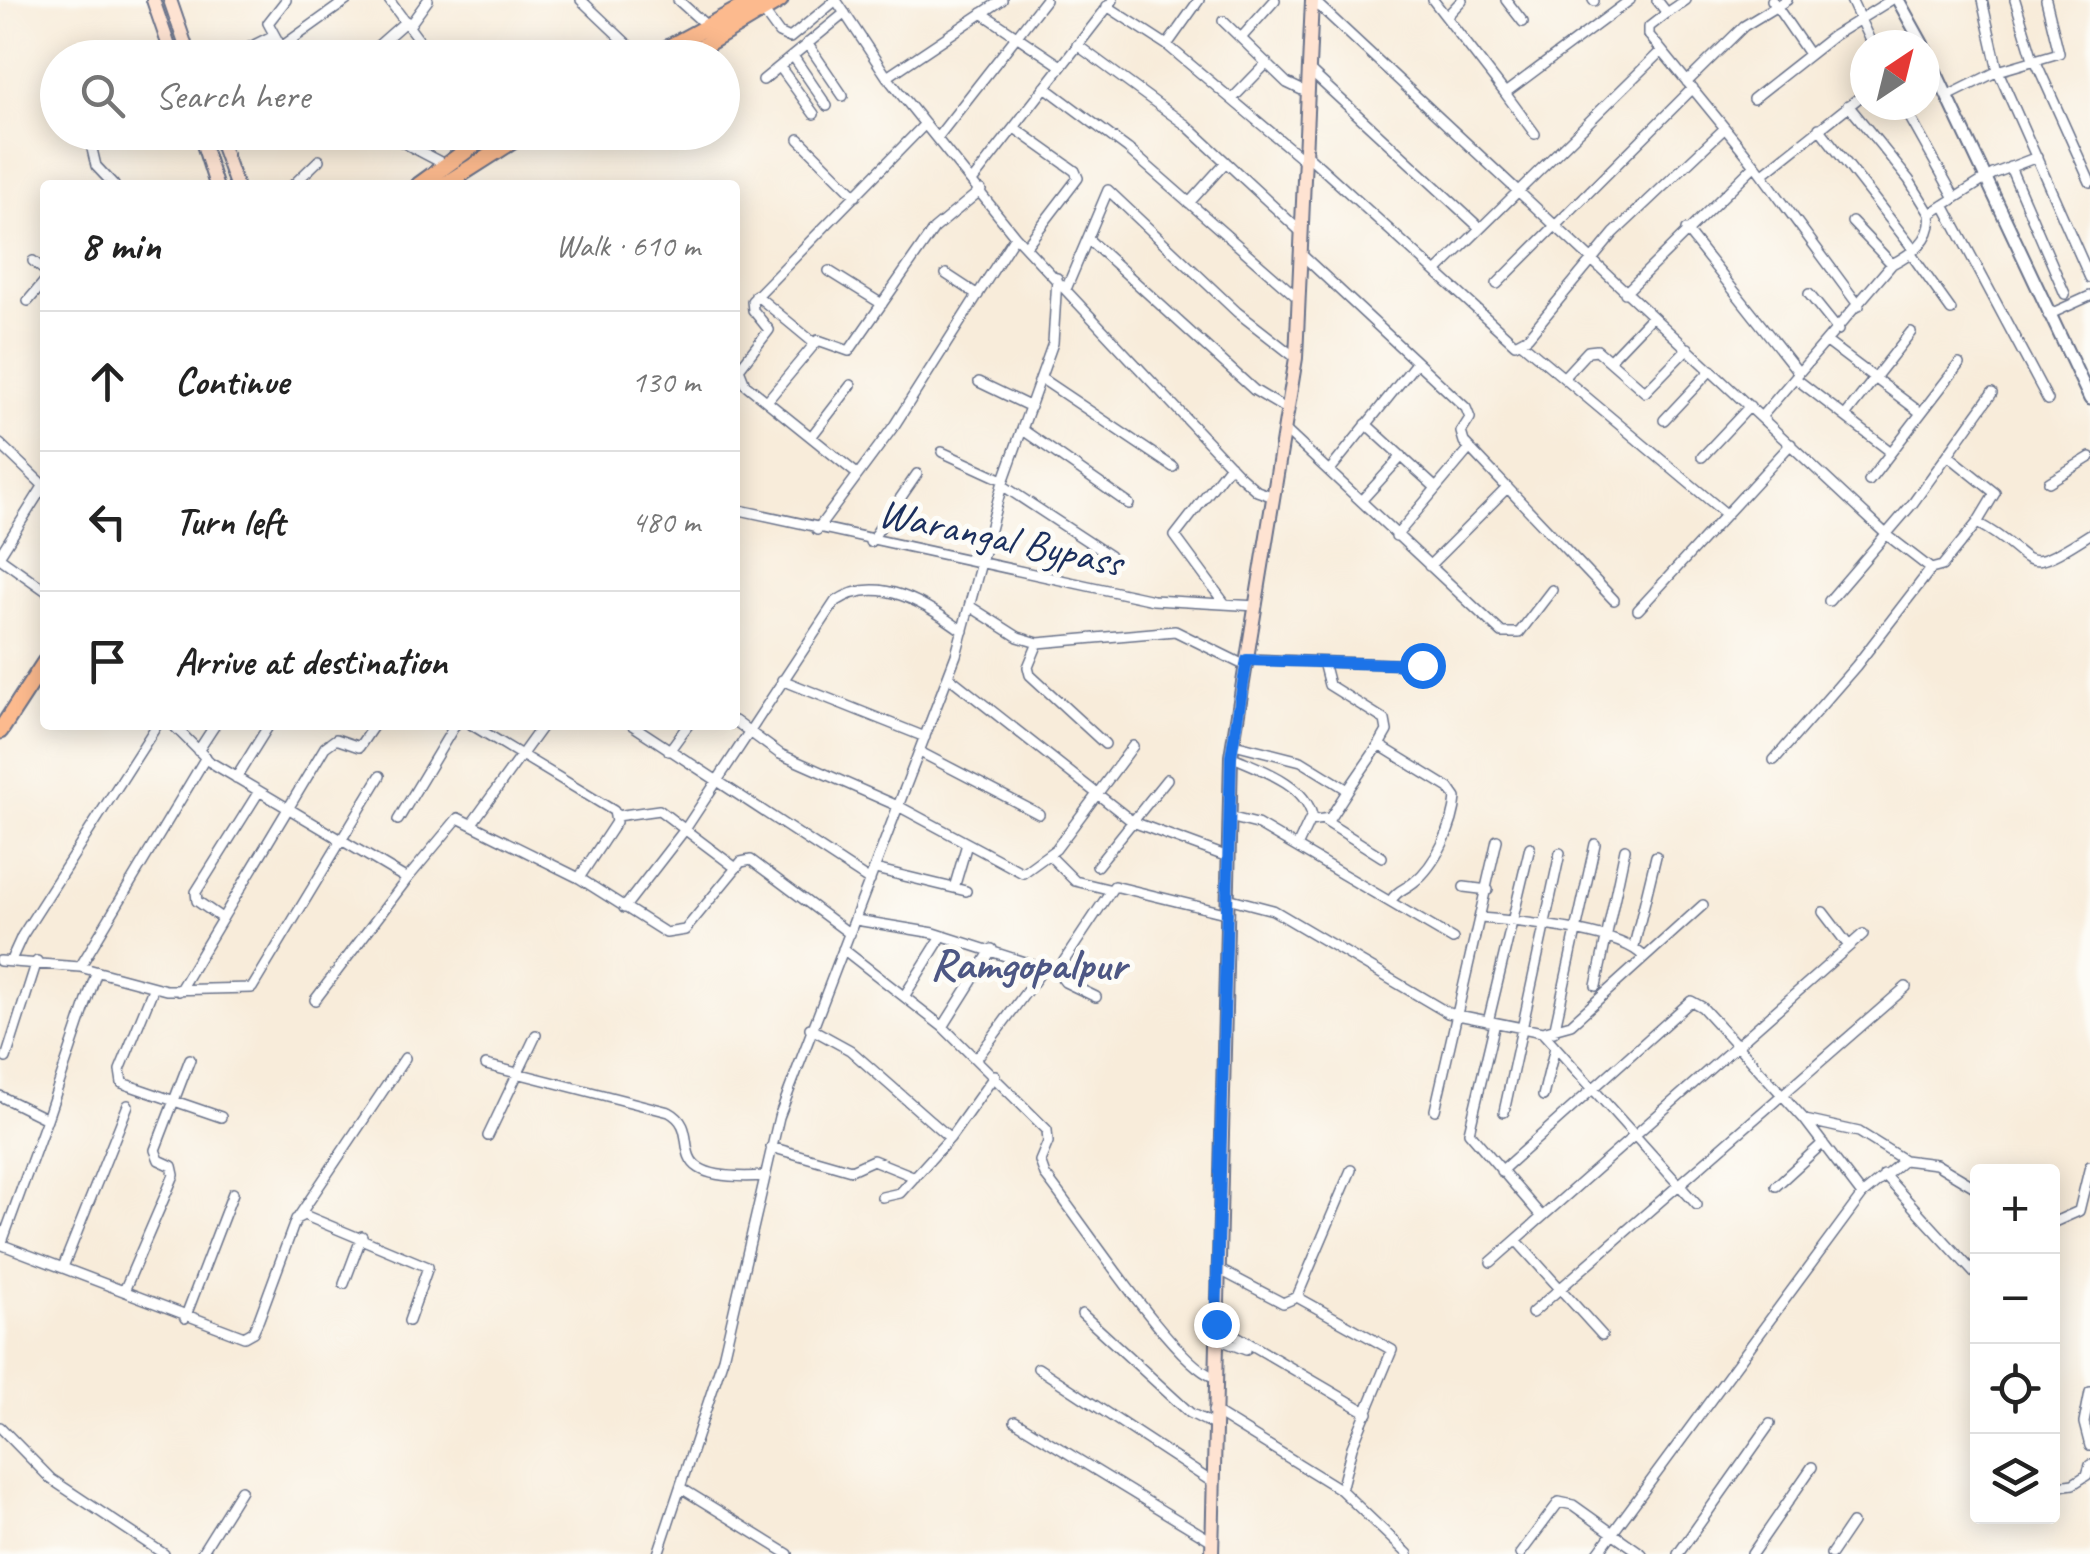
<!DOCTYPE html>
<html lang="en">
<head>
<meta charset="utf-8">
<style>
  :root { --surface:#fff; --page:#f2f2f2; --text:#222; --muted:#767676; --line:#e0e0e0 }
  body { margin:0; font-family:Caveat,sans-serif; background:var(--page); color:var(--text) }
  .controls { position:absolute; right:30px; bottom:30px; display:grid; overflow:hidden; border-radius:10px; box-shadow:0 5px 25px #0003 }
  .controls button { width:90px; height:90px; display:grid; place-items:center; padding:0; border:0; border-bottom:2px solid var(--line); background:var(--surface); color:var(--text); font:50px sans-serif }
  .compass { position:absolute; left:1850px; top:30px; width:90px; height:90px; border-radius:50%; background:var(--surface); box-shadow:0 5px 25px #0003; rotate:35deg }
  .stop { position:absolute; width:30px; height:30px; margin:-22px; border:8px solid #1a73e8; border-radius:50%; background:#fff }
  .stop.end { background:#1a73e8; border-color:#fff; box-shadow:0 2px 10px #0008 }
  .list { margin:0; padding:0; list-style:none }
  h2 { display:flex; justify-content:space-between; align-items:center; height:130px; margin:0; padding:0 40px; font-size:42px }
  h2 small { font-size:32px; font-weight:400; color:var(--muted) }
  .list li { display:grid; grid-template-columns:65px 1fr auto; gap:30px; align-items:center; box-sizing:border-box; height:140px; padding:0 40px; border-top:2px solid var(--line) }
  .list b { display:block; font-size:38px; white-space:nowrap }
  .list em { font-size:32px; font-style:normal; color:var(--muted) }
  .icon { flex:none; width:55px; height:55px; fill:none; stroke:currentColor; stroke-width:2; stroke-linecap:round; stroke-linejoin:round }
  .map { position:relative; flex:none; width:2090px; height:1554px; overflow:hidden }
  .search { position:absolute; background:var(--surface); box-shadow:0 5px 25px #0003; left:40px; top:40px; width:700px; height:110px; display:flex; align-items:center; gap:25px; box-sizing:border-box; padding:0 35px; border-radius:55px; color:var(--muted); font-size:38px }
  .panel { position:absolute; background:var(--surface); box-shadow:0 5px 25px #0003; left:40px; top:180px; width:700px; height:550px; border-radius:10px }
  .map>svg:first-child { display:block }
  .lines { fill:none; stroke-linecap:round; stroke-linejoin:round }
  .minor-casing { stroke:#687189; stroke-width:12 }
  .tertiary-casing { stroke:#687189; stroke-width:15 }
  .secondary-casing { stroke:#687189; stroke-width:16 }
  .trunk-casing { stroke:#687189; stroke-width:19 }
  .minor { stroke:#fff; stroke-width:9 }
  .tertiary { stroke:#fff; stroke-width:11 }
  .secondary { stroke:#fee3d2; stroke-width:12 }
  .trunk { stroke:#fcba8e; stroke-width:15 }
  .route { stroke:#1a73e8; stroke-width:12 }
  .labels { text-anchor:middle; stroke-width:10; stroke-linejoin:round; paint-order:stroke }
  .street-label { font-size:42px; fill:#1b2f5e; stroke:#fdfcf7 }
  .neighbourhood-label { font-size:45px; font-weight:bold; fill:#4d5784; stroke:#fdfcf7 }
</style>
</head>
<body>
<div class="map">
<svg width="2090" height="1554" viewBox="0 0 2090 1554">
  <rect width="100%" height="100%" fill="#fdfcf7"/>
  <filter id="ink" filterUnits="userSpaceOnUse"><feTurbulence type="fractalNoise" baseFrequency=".01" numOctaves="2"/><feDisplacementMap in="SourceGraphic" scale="20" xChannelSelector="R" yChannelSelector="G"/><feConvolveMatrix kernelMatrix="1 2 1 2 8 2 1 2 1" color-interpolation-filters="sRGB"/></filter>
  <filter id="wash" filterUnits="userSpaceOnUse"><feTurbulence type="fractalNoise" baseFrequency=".0048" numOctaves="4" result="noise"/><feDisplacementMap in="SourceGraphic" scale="40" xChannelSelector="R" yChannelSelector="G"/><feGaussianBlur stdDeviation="2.25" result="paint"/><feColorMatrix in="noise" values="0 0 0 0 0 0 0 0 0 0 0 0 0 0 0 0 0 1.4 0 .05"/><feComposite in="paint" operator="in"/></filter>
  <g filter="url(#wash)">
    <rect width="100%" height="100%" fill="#f8ecda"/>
  </g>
  <g filter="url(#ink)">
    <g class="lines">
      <g class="minor-casing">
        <path id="minor" d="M286,0l-18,23 19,35
          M389,0l43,58
          M581,0l61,58
          M678,0l30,27
          M836,0l51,77 128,159 224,239 18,16 17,6
          M1313,0l574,535 44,34 11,-3 35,-43c64,33 37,60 113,11
          M1433,0l72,93 125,-93
          M1506,0l17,22
          M1593,0l1,1
          M1657,0l10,13 -18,14v8l106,130 104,141
          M1772,0l37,54
          M1851,0l21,45
          M1982,0l16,71 92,207
          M2015,0l18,59
          M1107,6l60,39 138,116
          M763,11l16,22 11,5 46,-38
          M982,13l79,53
          M1667,13l19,-13
          M1447,16l15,-16
          M1223,21l64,62 21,10
          M409,26l19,-26
          M1241,38l34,-38
          M807,43l36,53
          M1077,45l109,80 115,107
          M1167,45l32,-45
          M280,48l67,-48
          M793,56l34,50
          M228,58l44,-22
          M364,58l42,-37
          M2036,62l54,120
          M780,67l34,47
          M1309,70l171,158
          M887,77l115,-77
          M763,80l82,-67
          M1687,82l57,-56 43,-26
          M1045,87l83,62 170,149
          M1505,93l30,41
          M1948,96l50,-25 61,-18 -13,-53
          M1232,99l35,-36
          M1753,99l80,-63 58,-36
          M1848,105l61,75 21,34
          M1903,105l52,93
          M1819,128l95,122
          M1016,129l59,42 3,7 -52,68
          M104,132l-12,17 4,17 18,19
          M383,132l63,33
          M937,138l108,-138
          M799,139l57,57
          M1305,153l210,191 13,-7 86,-104 111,-105
          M2010,167l55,127
          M1763,174l102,-81
          M973,180l140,-180
          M293,185l26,-25
          M1189,203l37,-41
          M1944,205l104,195
          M1852,222l40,42
          M1686,230l113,143
          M1088,239l166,151 35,21
          M1301,254l165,154 4,10 -9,14 3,10 150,158
          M1911,254l40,56
          M33,261l12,10
          M829,271l53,33
          M1436,272l225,-221
          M946,274l32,21
          M1497,284l196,-196
          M1067,287l41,-97 129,122 59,46
          M1625,293l130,-128
          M1809,294l29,36
          M756,295l58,48
          M28,301l17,-20
          M2048,315l42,-19
          M1827,342l94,71
          M1522,343l204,171
          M1610,360l42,-44
          M1564,377l24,-26 9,-1 48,42 43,-44
          M1795,378l96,74
          M1042,379l131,88
          M979,382l52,25
          M767,401l51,-61 31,11 85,-122 47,-39
          M1845,416l66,-84
          M1761,417l131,-153c19,-10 42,-25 38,-50l63,-40 44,-17
          M1664,420l47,-50
          M1366,424l70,64
          M1023,430l106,74
          M1285,430l217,203h17l33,-43
          M811,437l40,-52
          M0,444l45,43
          M942,452l61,28
          M1949,456l46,37 -18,30
          M1702,457l48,-51
          M1330,470l86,-107
          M857,474l-112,-90 -6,-15 30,-39 -16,-20 -1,-9 173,-177
          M1869,481l90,-117
          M2049,482l41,-25
          M1002,485l108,71
          M1361,501l41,-45
          M735,509l418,91 104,6
          M817,530l77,-104 121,-190
          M1396,536l74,-88
          M870,542l47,-68
          M0,555l44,-70
          M0,558l45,32
          M1429,566l78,-78
          M1829,601l84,-98 79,-110
          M1225,604l-50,-68 55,-71
          M971,607l47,30 20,6 137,-12 71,35
          M1638,610l153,-166
          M1038,643l-10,24 2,8 75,69
          M1247,659l175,6
          M1323,662l6,23 56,35 2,11 -8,14
          M949,677l184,145 95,35
          M782,680l143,57
          M735,721l45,33 120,53 123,66 33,-24 77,-103
          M173,725l37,37 197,117 51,-61 121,60 87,55 19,-3 56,-68 10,-2 99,74
          M472,725l142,86 2,11 -37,56
          M632,725l238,156
          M1234,744l67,17 47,29 31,-45 70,43 7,10c-2,27 -20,67 -42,84 -10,8 -17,8 -24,20
          M198,751l17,-26
          M669,751l19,-26
          M920,752l119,62
          M1231,756c28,13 72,26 81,59l-15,32
          M1774,760l82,-94 75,-97
          M236,778l33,-53
          M616,816l43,-6 77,58
          M1229,817l28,7 196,115
          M398,820l57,-95
          M1309,821l21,-3 18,-28
          M1325,821l57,36
          M473,822l70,-97
          M1049,855l26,26 33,8
          M1097,866l70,-87
          M875,869l91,22
          M1464,887l24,3
          M954,888l13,-44
          M1231,899l42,11 175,103 94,19 29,-8 132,-119
          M624,908l62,-80 149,-226c44,-30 92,3 128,29
          M1823,912l26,34
          M220,917l-23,-16 -1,-9 62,-99
          M1482,918c38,4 139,12 162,39
          M856,920l78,13 118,38 8,-4 54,-81 115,28
          M1634,946l22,-90
          M843,949l100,78 104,103 1,12 -8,19 5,14c32,39 130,191 169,202
          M11,960l11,-24 135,-211
          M0,961l80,6 86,23 86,-2 128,-212
          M80,967l126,-210
          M1056,970l9,12 31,15
          M1596,986l29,-137
          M153,989l-33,81 2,13 99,34
          M179,991l146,-244 11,-8 23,8 15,-22
          M905,995l37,-59
          M315,1000l92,-121
          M1488,1022l42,-175
          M1495,1023l-26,109 73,85
          M943,1027l49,-78
          M810,1028l40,22 100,88 45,-63
          M1542,1032l155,173
          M1554,1032l41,-188
          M6,1058l31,-97
          M977,1058l67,-90
          M486,1065l183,47c40,21 -19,71 96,64
          M0,1096l47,23 -46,126
          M1543,1096l12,-49
          M1435,1110l62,-270
          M1504,1112l56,-259
          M47,1119l49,-145
          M1805,1120l57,75 42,-35
          M488,1136l48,-101
          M771,1147l80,23 22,-10 42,17
          M1501,1171l190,-170 11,6 103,113 54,12 45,28 32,4 42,25
          M1884,1175l91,99
          M1776,1186l47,-43
          M882,1197l18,-4 50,-55
          M299,1216l106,-158
          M2052,1223l27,-12 11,-45
          M1516,1240l86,95
          M0,1244l244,93 9,-5 6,-13 37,-100 8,-4 124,52 -19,54
          M1491,1262l372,-328
          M63,1267l65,-162
          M1218,1269l65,34 14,-6 95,53 -40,97 -11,43
          M344,1284l18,-48
          M124,1291l50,-116 -2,-9 -13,-6 -4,-10 35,-91
          M1297,1297l54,-127
          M1532,1313l374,-326
          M1082,1314l108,99 22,11
          M185,1318l48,-125
          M1216,1324l152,89
          M1215,1338l31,12
          M1038,1368l174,114
          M2090,1392l-6,31 6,23
          M1213,1411l128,79 67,64
          M1015,1421l197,120
          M0,1427l51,52 113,75
          M2052,1487l21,-3 14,-9 3,-10
          M681,1488l107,66
          M201,1554l40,-64
          M658,1554l65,-196 56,-241 177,-462 46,-170 51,-142 4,-65
          M1520,1554l39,-52 14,3 69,49
          M1597,1554l265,-359
          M1678,1554l92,-130
          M1752,1554l60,-87
          M1831,1554l21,-31"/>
      </g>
      <g class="tertiary-casing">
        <path id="tertiary" d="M1898,0l25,45
          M1925,49l165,350"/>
      </g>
      <g class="secondary-casing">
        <path id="secondary" d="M153,0l20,58
          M170,0l20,58
          M199,132l17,53
          M217,132l19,53
          M1212,1554l19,-798 65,-398 16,-358"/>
      </g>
      <g class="trunk-casing">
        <path id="trunk" d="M649,58l107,-58
          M683,58l97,-58
          M419,185l73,-53
          M444,185l83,-53
          M0,731l45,-69"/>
      </g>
      <use href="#minor" class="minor"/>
      <use href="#tertiary" class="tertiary"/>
      <use href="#secondary" class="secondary"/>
      <use href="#trunk" class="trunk"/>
    </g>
  </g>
  <g class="lines" filter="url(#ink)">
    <path class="route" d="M1216,1324l15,-568 16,-96 175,5"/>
  </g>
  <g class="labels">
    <g class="street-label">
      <text transform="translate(1001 536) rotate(12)" y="15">Warangal Bypass</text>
    </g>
    <g class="neighbourhood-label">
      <text x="1028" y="979">Ramgopalpur</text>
    </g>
  </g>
</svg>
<div class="controls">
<button>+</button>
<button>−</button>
<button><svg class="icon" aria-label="locate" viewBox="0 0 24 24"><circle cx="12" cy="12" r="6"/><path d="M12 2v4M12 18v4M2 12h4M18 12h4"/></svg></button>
<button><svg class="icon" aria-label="layers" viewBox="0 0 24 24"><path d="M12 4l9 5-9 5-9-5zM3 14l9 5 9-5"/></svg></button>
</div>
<svg class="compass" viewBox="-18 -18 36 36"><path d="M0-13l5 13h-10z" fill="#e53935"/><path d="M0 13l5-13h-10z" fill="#767676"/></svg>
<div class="stop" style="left:1422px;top:665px"></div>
<div class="stop end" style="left:1216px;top:1324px"></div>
<div class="search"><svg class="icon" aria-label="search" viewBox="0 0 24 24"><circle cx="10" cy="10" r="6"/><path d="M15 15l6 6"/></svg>Search here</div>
<section class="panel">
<h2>8 min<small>Walk · 610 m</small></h2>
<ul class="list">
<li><svg class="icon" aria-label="ahead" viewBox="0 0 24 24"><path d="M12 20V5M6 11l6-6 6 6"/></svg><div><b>Continue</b></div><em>130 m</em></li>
<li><svg class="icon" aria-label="left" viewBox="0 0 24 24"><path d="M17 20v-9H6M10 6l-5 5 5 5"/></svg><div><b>Turn left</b></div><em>480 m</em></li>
<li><svg class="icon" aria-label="arrive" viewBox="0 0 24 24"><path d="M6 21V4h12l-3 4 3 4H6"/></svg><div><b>Arrive at destination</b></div></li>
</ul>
</section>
</div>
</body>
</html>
